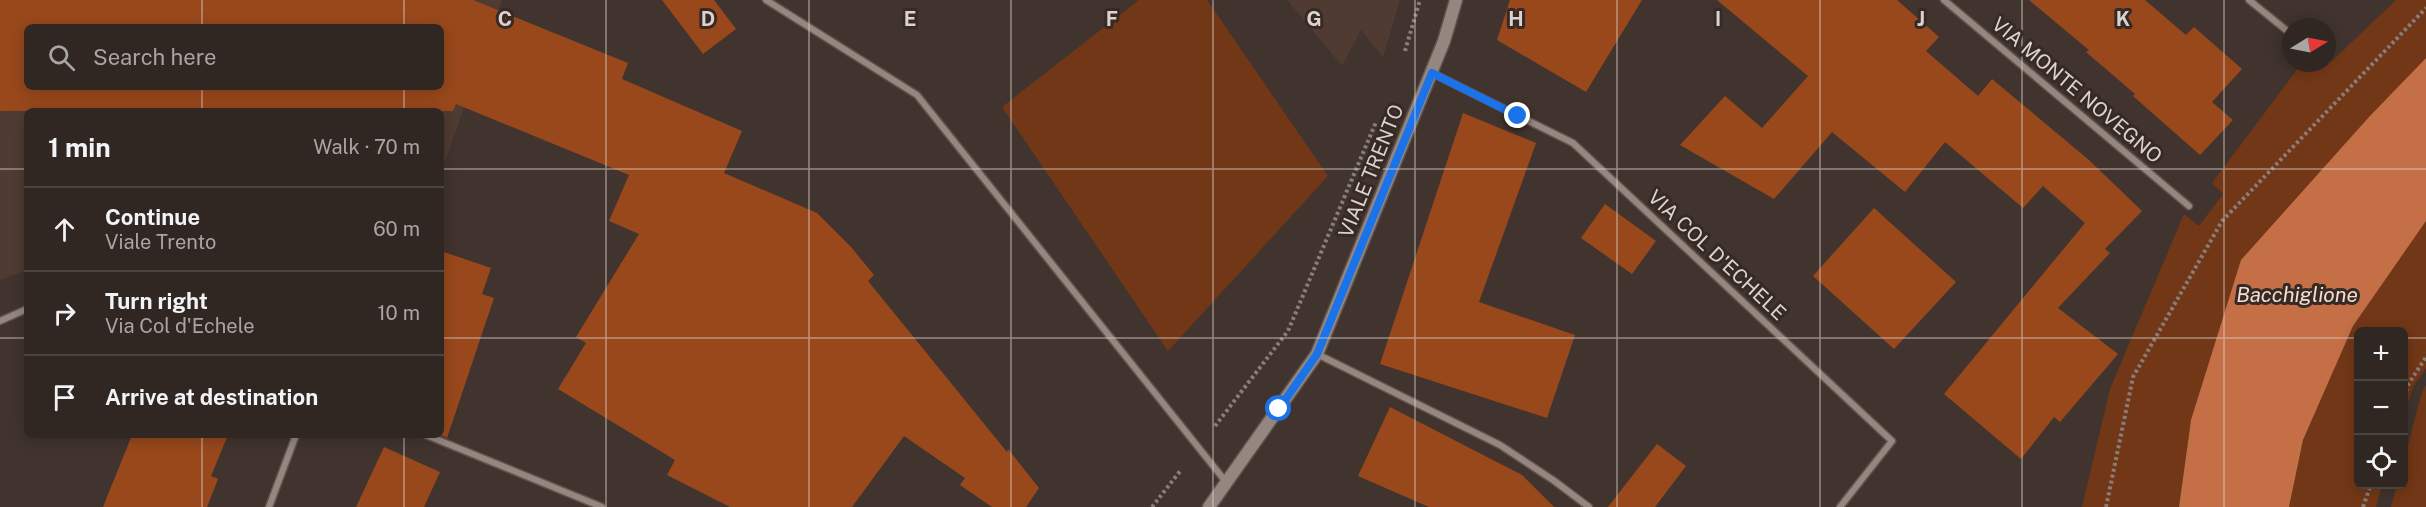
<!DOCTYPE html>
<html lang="en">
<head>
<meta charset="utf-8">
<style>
  :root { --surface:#312722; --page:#3d332f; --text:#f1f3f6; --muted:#a8a5a5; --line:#4c4440 }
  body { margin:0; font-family:"Public Sans",sans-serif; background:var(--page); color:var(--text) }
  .controls { position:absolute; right:18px; bottom:18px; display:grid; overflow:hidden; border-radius:9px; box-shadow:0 3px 15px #0003 }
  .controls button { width:54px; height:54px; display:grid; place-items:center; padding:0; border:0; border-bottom:2px solid var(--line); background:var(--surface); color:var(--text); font:30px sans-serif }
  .compass { position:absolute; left:2282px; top:18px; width:54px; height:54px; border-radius:50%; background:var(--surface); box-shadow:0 3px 15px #0003; rotate:80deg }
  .stop { position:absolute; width:18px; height:18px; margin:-14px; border:4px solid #1a73e8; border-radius:50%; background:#fff }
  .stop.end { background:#1a73e8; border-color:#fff; box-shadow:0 2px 6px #0008 }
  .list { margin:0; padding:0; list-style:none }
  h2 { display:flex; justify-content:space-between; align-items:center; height:78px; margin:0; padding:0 24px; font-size:26px }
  h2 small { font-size:20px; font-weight:400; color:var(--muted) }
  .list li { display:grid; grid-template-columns:39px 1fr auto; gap:18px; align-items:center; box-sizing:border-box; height:84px; padding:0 24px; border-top:2px solid var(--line) }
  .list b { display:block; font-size:22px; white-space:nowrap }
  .list p { margin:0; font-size:20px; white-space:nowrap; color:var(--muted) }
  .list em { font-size:20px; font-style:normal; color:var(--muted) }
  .icon { flex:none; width:33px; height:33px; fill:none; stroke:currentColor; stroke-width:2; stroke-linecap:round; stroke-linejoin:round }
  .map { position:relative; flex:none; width:2426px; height:507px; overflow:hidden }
  .search { position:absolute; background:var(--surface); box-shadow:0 3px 15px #0003; left:24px; top:24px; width:420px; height:66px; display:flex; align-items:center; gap:15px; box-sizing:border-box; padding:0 21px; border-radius:9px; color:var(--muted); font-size:22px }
  .panel { position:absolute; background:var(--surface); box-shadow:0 3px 15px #0003; left:24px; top:108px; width:420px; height:330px; border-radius:9px }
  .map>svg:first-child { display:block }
  .built { fill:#4f3b32; fill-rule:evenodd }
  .green { fill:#723717 }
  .water { fill:#c46f45 }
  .building { fill:#99481c; fill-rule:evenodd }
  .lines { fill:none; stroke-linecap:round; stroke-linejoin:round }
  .street-casing { stroke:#5e534e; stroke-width:9 }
  .secondary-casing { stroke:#5e534e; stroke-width:15 }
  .path { stroke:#897e79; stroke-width:4; stroke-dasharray:3 3; stroke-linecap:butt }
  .street { stroke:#95867f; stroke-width:6 }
  .secondary { stroke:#95867f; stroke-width:12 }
  .route { stroke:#1a73e8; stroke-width:8 }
  .grid { fill:none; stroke:#dcd3d0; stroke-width:1.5; stroke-opacity:0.55 }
  .labels { text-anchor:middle; stroke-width:6; stroke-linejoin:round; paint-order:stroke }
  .street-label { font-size:20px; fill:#dcd3d0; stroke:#372a24 }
  .water-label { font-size:21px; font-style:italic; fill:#f5ddd2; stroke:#372a24 }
  .grid-label { font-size:20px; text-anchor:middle; font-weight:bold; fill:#dcd3d0; stroke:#372a24; stroke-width:6; stroke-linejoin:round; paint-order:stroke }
</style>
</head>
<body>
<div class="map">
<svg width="2426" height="507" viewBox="0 0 2426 507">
  <rect width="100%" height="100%" fill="#41342e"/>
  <path class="built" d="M0,0h502l-61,173v-62h-414v159l-27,10zM27,27h414v60h-414z
    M1287,0h113l-17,57 -22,-27 -19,36z"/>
  <path class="green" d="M1139,0h68l121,176 -160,175 -166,-244z
    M2396,0h30v59l-235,361 -12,87h-97l28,-118 74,-175 15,12 24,-32 -11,-11 90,-120h25v-4l4,3z
    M2426,221v147l-13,19 -9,29v-84h-46v152l24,1 -6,22h-87l14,-67 50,-114z
    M2426,385v122h-35l6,-22 7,-1v-24l18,-68z"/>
  <path class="water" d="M2426,58v163l-73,105 -50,114 -14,67h-110l12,-87 50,-160 128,-143z"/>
  <path class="building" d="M0,0h473l155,63 -6,16 120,52 -18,42 93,40 34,34 23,28 -6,6 139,171 1,-3 31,39 -13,19h-34l-32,-22 5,-7 -61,-42 -52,71h-122l-63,-32 8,-15 -117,-71 28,-46 -10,-6 63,-103 -30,-13 20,-46 -173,-71 -3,7h-453zM27,27h414v60h-414z
    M662,0h52l22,29 -33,25z
    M1510,0h132l-56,92 -89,-52z
    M1717,0h180l42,37 -13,14 52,45 14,-17 97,81 53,51 -37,38 5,4 -52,55 60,46 -58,68 -6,-5 -33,42 -77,-65 141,-171 -42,-37 -20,22 -78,-66 -40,50 -73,-60 -58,67 -94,-54 45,-49 37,32 46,-52z
    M2029,0h116l41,35 8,-8 48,42 -30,33 21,18 -33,35 -67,-59 2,-2 -49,-42 3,-2z
    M1463,113l73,30 -57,159 96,33 -28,83 -167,-54z
    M1605,204l51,37 -24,33 -51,-36z
    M1874,208l82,74 -62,67 -81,-73z
    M441,251l50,17 -9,26 12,4 -47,140 -6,-3z
    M1390,407l132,68 32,32h-125l-71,-31z
    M132,435h96l-17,41 7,3 -11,28h-104z
    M1657,444l29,22 -31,41h-47z
    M384,447l56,25 -16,35h-68z"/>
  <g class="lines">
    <g class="street-casing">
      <path id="street" d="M766,0l151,95 309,387
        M1944,0l245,206
        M2249,0l42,34
        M1432,73l141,70 319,298 -52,66
        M0,321l27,-12
        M1317,354l183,91 53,35 36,27
        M426,435l176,72
        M269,507l27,-72"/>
    </g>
    <g class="secondary-casing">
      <path id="secondary" d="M1209,507l108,-153 127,-313 12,-41"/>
    </g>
    <path class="path" d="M1405,51l15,-51
      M2404,397l5,-14 17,-26
      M1215,426l73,-95 88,-209
      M1152,507l29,-37
      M2106,507l27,-130 89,-156 204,-213
      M2363,507l8,-23"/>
    <use href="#street" class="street"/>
    <use href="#secondary" class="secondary"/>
  </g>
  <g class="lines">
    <path class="route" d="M1279,409l38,-55 115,-281 86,43"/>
  </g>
  <path class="grid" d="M202,0v27M404,0v27M606,0v507M809,0v507M1011,0v507M1213,0v507M1415,0v507M1617,0v507M1820,0v507M2022,0v507M2224,0v507M202,87v24M404,87v24M0,169h27M441,169h1985M0,338h27M441,338h1917M2404,338h22M202,435v72M404,435v72"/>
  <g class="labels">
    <g class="street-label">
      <text transform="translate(2077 90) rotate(40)" y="7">VIA MONTE NOVEGNO</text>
      <text transform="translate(1371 171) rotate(-68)" y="7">VIALE TRENTO</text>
      <text transform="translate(1717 255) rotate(43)" y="7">VIA COL D'ECHELE</text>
    </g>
    <g class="water-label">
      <text x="2297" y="302">Bacchiglione</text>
    </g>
  </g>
  <g class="grid-label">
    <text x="505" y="26">C</text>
    <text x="708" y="26">D</text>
    <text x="910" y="26">E</text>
    <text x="1112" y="26">F</text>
    <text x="1314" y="26">G</text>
    <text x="1516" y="26">H</text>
    <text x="1718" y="26">I</text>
    <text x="1921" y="26">J</text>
    <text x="2123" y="26">K</text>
  </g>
</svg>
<div class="controls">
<button>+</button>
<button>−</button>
<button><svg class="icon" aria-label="locate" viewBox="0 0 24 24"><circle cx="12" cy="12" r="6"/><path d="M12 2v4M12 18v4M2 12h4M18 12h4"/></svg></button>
</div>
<svg class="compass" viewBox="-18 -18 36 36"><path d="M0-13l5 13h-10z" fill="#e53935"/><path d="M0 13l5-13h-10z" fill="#a8a5a5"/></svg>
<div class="stop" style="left:1279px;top:409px"></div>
<div class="stop end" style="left:1518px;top:116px"></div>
<div class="search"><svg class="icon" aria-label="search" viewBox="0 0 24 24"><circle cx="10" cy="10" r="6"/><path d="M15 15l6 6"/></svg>Search here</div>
<section class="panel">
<h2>1 min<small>Walk · 70 m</small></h2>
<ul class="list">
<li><svg class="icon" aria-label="ahead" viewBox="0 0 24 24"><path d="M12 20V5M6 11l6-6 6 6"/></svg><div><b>Continue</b><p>Viale Trento</p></div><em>60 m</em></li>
<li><svg class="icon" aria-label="right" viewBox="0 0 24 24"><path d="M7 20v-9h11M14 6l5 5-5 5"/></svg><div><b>Turn right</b><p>Via Col d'Echele</p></div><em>10 m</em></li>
<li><svg class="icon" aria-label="arrive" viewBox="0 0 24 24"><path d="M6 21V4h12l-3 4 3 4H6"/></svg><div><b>Arrive at destination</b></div></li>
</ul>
</section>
</div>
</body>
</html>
